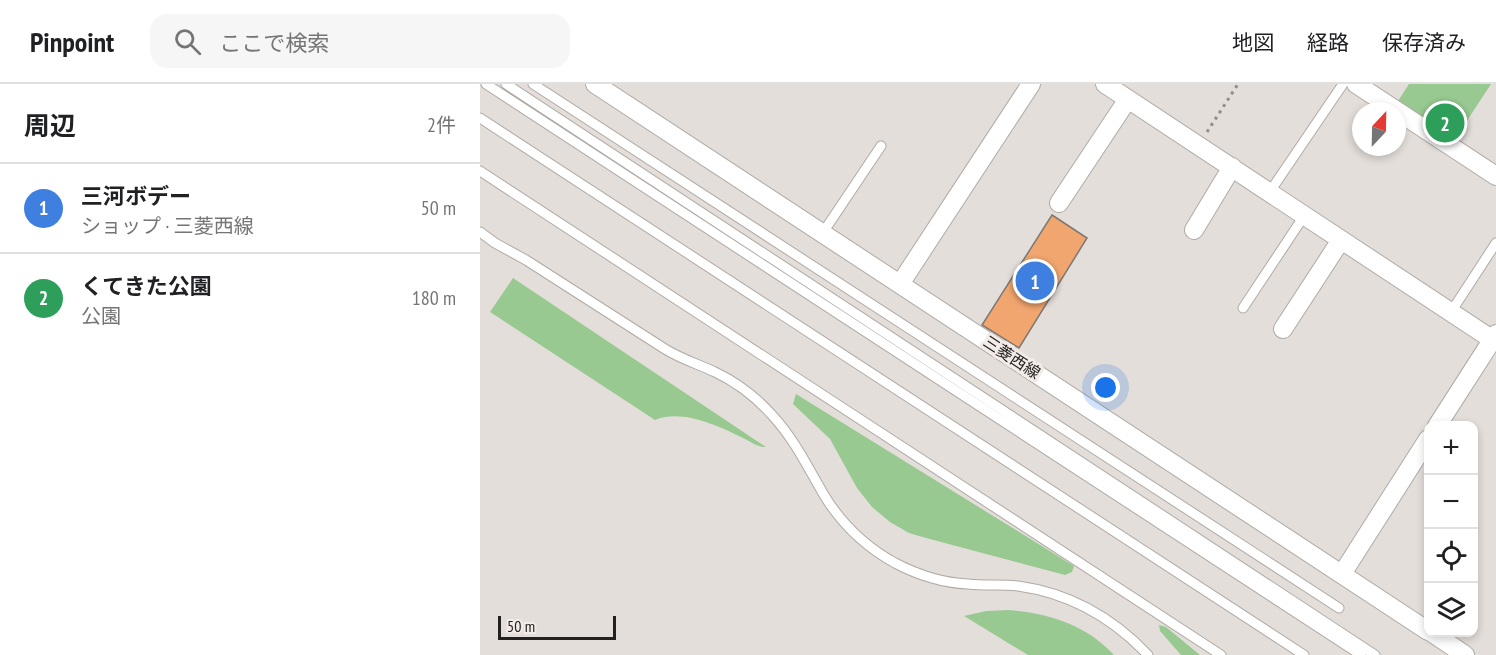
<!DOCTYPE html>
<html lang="ja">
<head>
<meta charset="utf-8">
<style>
  :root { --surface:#fff; --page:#f6f6f6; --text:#202124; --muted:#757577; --line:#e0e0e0; --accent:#db2777 }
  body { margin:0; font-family:"PT Sans Narrow","Noto Sans JP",sans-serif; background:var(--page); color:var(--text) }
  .controls { position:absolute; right:18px; bottom:18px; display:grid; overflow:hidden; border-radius:12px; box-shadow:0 3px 9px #0003 }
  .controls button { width:54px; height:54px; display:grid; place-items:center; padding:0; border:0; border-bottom:2px solid var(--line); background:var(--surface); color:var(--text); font:30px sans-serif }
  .compass { position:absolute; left:872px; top:18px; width:54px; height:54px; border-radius:50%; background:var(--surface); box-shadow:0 3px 9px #0003; rotate:22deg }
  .scale { position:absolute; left:18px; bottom:15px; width:118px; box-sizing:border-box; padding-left:6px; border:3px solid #23211f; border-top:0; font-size:16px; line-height:21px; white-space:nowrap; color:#23211f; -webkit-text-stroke:4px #f2ebe7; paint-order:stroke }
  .you { position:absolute; left:626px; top:304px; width:21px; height:21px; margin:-15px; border:4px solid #fff; border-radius:50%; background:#1a73e8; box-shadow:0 0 0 9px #1a73e833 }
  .badge { display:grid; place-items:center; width:39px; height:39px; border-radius:50%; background:var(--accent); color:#fff; font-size:20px; font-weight:700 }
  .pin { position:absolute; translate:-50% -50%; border:3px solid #fff; box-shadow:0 2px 6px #0006 }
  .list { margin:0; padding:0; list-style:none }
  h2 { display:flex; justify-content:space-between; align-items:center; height:78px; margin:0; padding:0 24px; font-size:26px }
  h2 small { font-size:20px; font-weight:400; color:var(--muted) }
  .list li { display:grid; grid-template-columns:39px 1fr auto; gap:18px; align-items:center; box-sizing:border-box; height:90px; padding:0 24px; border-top:2px solid var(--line) }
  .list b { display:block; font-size:22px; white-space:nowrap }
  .list p { margin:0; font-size:20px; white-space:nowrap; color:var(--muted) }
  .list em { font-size:20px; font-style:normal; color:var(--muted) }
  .icon { flex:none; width:33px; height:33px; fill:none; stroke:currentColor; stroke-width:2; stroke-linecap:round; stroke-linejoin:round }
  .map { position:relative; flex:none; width:1016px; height:571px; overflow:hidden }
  header { display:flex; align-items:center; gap:36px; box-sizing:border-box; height:84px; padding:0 30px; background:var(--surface); border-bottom:2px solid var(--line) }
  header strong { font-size:28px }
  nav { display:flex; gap:33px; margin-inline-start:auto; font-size:21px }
  .search { width:420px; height:54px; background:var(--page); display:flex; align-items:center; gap:15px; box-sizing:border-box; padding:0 21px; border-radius:18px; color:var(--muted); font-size:22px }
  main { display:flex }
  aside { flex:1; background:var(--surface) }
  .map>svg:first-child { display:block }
  .green { fill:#98c991 }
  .building { fill:#f2a66f; stroke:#7d7774; stroke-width:1.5 }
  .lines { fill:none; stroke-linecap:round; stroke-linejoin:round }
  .service-casing { stroke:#b0aaa6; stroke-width:11 }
  .minor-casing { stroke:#b0aaa6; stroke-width:20 }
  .path { stroke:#918d89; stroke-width:3; stroke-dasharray:3 4.5; stroke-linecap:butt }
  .service { stroke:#fff; stroke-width:9 }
  .minor { stroke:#fff; stroke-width:18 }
  .labels { text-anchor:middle; stroke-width:6; stroke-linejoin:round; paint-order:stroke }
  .street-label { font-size:16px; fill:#23211f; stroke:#f2ebe7 }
</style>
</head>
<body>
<header>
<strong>Pinpoint</strong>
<div class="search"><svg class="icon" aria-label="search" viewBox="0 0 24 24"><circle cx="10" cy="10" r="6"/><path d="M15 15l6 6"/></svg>ここで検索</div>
<nav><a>地図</a><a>経路</a><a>保存済み</a></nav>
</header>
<main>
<aside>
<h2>周辺<small>2件</small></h2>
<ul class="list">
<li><span class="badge" style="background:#3f7fe0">1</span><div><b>三河ボデー</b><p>ショップ · 三菱西線</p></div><em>50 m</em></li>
<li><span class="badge" style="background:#2e9e5b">2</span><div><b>くてきた公園</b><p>公園</p></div><em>180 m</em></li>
</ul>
</aside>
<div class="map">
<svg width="1016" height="571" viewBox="0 0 1016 571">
  <rect width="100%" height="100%" fill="#e4deda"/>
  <path class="green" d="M929,0h82l-38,58 -57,-38z
    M33,194l253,169c-10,0 -16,-6 -25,-10 -25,-12 -59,-28 -86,-17l-165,-108z
    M316,310l278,172 -2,6 -7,3 -139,-37 -17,-5 -19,-11 -18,-15 -15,-19 -27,-49 -37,-35z
    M529,526c39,3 78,15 105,45h-86l-64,-39 22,-5z
    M679,541l7,2 34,28h-19l-21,-24z"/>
  <path class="building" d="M572,131l35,23 -68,110 -37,-23z"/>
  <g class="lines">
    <g class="service-casing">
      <path id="service" d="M6,0l875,571
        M26,0l869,571
        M53,0l806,524
        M0,34l824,537
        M0,87l741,484
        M789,109l74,-109
        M0,148l15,11 31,17 139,89c16,10 33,15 50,23 21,10 41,25 57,43 23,25 35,51 52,80 17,28 42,52 71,68 23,12 48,20 73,21 17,2 34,0 50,2 51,7 95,32 130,69
        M342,150l59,-88
        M763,224l61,-92
        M971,228l45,-69"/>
    </g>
    <g class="minor-casing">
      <path id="minor" d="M115,0l833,547
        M625,0l391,258
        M876,0l140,92
        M579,119l69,-104
        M714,146l38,-63
        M420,200l131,-200
        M803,245l58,-89
        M957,342l59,-92
        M862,490l86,-135
        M951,548l34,23"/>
    </g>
    <path class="path" d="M727,48l31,-48"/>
    <use href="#service" class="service"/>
    <use href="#minor" class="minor"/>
  </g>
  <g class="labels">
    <g class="street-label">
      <text transform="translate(532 273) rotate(33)" y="6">三菱西線</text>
    </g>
  </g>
</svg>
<div class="controls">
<button>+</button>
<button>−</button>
<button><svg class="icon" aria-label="locate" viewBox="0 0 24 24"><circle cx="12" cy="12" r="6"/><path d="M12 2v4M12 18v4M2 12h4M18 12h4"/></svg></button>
<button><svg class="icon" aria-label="layers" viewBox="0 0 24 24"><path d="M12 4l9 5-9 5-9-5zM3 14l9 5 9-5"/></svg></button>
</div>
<svg class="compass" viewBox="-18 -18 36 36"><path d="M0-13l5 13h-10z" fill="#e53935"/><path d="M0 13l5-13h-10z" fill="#757577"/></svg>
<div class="scale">50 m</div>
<div class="you"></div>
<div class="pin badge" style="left:555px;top:197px;background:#3f7fe0">1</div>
<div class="pin badge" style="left:965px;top:39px;background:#2e9e5b">2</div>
</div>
</main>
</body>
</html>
